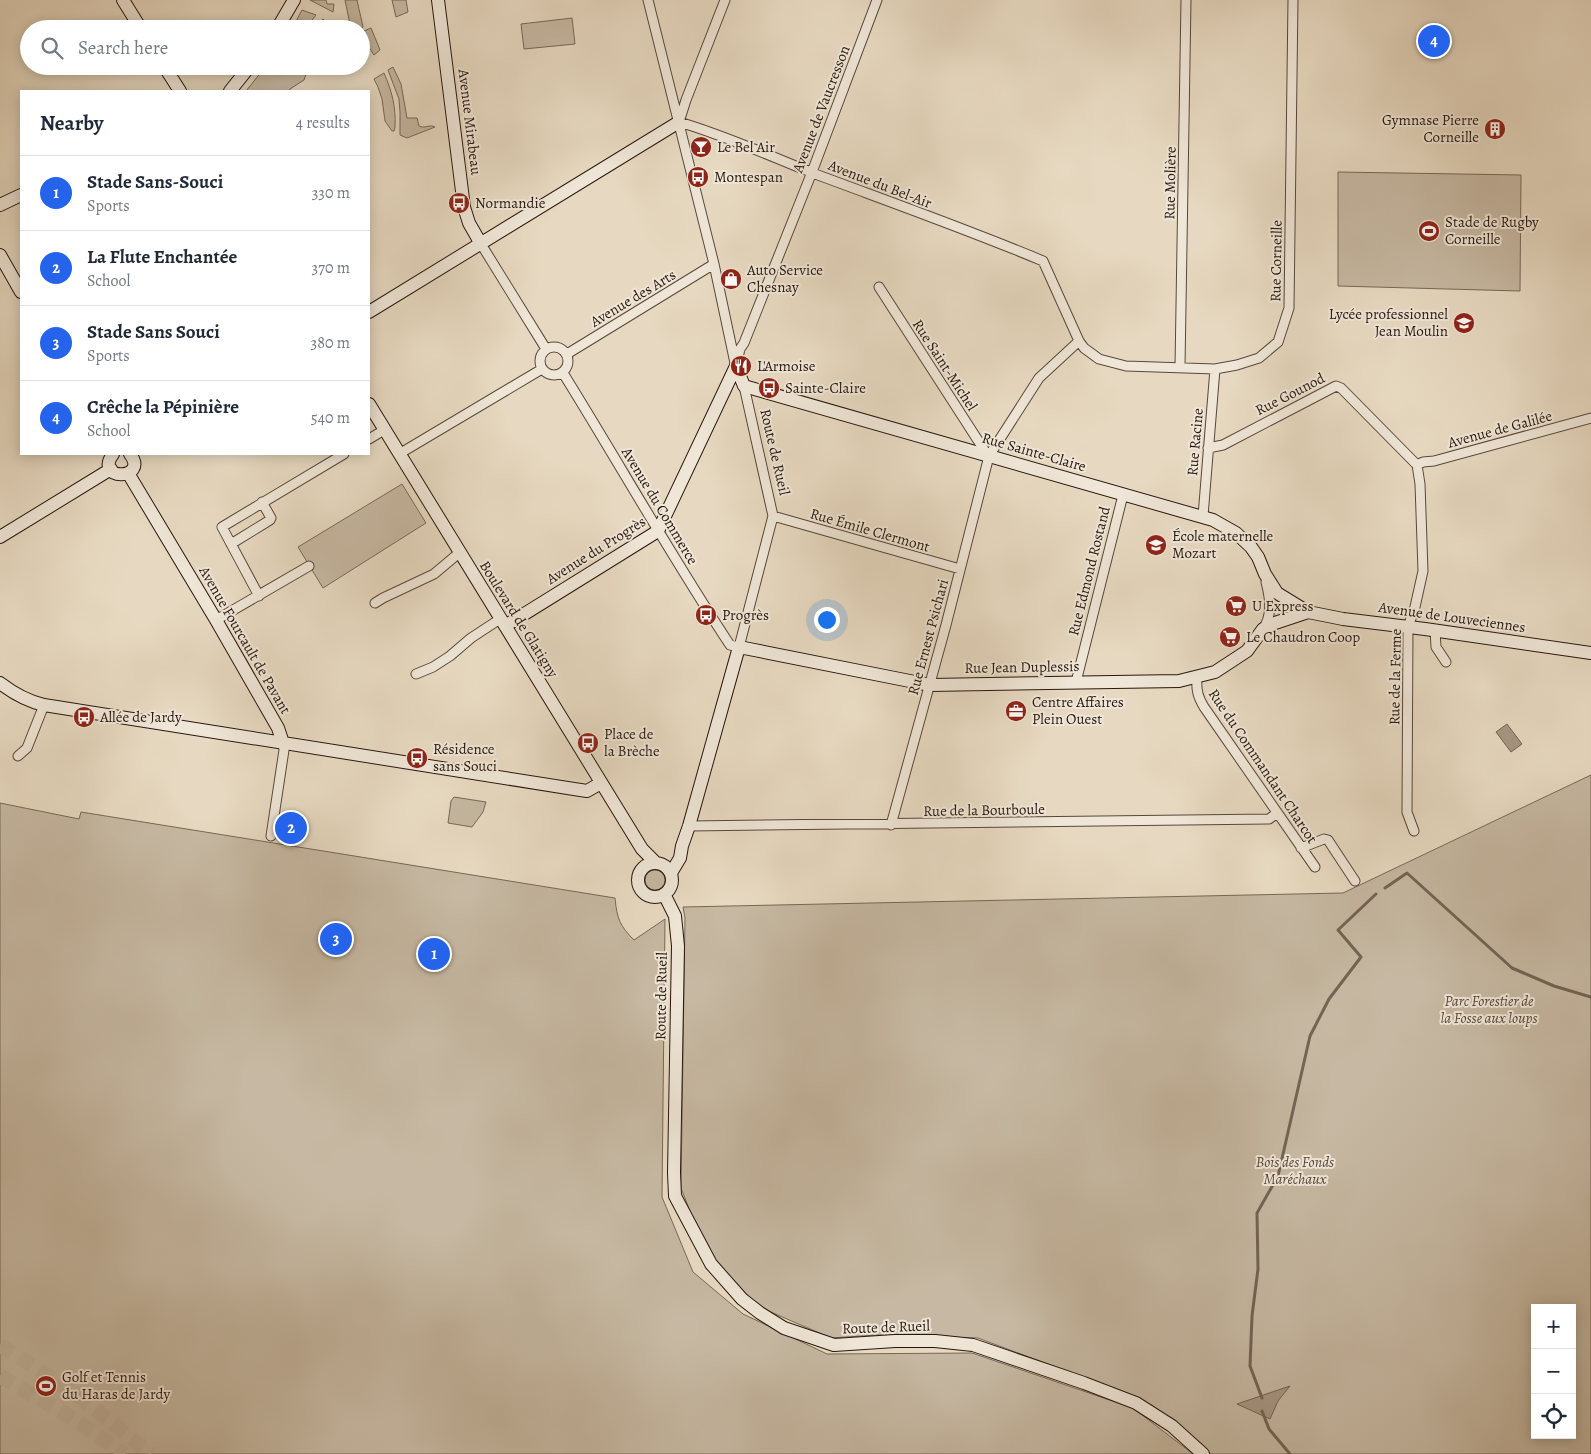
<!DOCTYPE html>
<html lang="en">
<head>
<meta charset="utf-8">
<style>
  :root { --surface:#fff; --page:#f2f2f3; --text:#1f2937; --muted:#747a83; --line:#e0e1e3; --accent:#2563eb }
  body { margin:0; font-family:Alegreya,serif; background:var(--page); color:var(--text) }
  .controls { position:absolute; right:15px; bottom:15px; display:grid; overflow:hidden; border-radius:0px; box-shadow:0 2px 12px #0003 }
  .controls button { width:45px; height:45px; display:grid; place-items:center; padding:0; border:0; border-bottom:1px solid var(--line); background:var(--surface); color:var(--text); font:25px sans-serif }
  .you { position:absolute; left:826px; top:619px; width:18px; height:18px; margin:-12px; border:4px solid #fff; border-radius:50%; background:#1a73e8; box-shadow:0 0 0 8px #1a73e833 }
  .badge { display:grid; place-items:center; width:32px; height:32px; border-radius:50%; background:var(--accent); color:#fff; font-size:16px; font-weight:700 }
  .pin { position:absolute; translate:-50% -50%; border:2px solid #fff; box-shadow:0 1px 5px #0006 }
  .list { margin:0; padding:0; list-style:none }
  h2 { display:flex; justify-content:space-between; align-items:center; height:65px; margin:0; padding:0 20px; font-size:21px }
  h2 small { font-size:16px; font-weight:400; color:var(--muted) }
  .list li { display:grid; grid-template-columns:32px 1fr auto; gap:15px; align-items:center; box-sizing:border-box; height:75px; padding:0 20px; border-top:1px solid var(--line) }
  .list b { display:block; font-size:19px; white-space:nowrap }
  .list p { margin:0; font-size:16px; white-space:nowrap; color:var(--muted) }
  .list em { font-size:16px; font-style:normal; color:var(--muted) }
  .icon { flex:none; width:28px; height:28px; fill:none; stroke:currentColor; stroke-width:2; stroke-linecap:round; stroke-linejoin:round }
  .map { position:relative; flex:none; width:1591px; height:1454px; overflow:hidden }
  .search { position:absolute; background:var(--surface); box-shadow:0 2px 12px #0003; left:20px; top:20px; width:350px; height:55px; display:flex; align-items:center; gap:12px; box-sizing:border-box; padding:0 18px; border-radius:28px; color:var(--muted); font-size:19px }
  .panel { position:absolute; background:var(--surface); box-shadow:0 2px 12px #0003; left:20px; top:90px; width:350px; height:365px; border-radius:0px }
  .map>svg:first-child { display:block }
  .green { fill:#c6b8a2; stroke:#766858; fill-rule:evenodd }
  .water { fill:#a69784; stroke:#736454 }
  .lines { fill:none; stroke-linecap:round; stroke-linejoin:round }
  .stream { stroke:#736454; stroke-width:3 }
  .highway-tunnel { stroke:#c1b29d; stroke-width:15; stroke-dasharray:15 8; stroke-linecap:butt }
  .street-casing { stroke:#57483a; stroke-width:11 }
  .secondary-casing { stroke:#27170d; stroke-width:14 }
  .street { stroke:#efe6d7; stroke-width:9 }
  .secondary { stroke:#efe6d7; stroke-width:12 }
  .labels { text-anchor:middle; stroke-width:4; stroke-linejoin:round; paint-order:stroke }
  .street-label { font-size:15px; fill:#27170d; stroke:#efe6d7 }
  .poi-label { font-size:15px; fill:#27170d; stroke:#efe6d7; text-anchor:start }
  .park-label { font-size:15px; font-style:italic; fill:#57473a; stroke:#efe6d7 }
</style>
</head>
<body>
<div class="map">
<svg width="1591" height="1454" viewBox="0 0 1591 1454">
  <rect width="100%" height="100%" fill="#e7d9c1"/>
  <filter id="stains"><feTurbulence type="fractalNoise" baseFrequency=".004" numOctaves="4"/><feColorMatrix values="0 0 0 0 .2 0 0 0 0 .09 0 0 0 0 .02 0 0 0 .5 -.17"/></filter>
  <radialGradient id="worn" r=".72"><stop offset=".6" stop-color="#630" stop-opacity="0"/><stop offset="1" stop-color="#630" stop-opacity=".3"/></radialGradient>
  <path class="green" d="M310,0h16l1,4h7l-1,8z
    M345,0h12l6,27 -2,2h-10z
    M392,0h14l2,12 -12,5z
    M302,10l14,5 -11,14h-13z
    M572,18l3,26 -51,5 -3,-25z
    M323,19l11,10h-21z
    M371,28l9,22 -6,5 -13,-20 3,-4z
    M266,66h41l1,2 -4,12 -14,9 -1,2h-43z
    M393,67l8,17 6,34h10l2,8c6,3 10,-2 16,1l-28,11 -7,-3v-23l-1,-13 -11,-29z
    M384,73c8,18 12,34 11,54l-1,4h-2l-7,-10 -3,-22 -4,-12 -4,-8z
    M1338,172l183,3 -1,116 -182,-5z
    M402,484l24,39 -103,65 -25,-41z
    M1591,775v679h-380l-35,-32 -38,-24 -160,-60 -101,-3 -46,3 -81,-35 -41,-43 -28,-72 4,-270 -2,-11 660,-14zM1535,1308h37v127h-37z
    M454,797l32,5 -3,10 -11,15 -24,-4 3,-22z
    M0,803l79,16 2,-7 534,86c2,21 5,28 19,42l31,-21 -3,278 31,75 50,42 84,40 145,-1 161,55 60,46h-1193z
    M645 880a10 10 0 1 1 20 0a10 10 0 1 1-20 0Z"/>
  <path class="water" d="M1507,724l15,20 -11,8 -15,-20z
    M1290,1386l-12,15 -8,18 -33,-15z"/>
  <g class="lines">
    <path class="stream" d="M1385,888l22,-15 105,95 42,18 37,11
      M1262,1398l-12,-32 2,-50 6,-47 -1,-56 21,-37 32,-140 19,-37 32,-42 -23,-27 38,-36
      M1262,1411l7,18 21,25"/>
    <path class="highway-tunnel" d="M0,1345l76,49 75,60
      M0,1376l67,39 58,39"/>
    <g class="street-casing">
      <path id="street" d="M648,0l66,264 21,99
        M679,122c48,14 93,35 139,53 75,28 151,55 225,86l36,80 5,7 15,11 27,7 89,3 22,-4 22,-7 19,-16 11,-34 4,-308
        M679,122l7,-22 39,-100
        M481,244l65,105
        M879,287l109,169
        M540 361a14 14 0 1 1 28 0a14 14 0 1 1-28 0Z
        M567,354l147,-90
        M736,366l4,-17 4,-6 68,-171 65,-172
        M1180,367l6,-367
        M563,373c56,90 108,183 167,272l9,2 34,-131 -29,-130
        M369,439l15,-9
        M1208,448l15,-3 113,-59 5,2 76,77
        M399,454l143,-85
        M1417,465l6,-3 11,-1 157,-43
        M773,516l187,53
        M1203,516l12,-147
        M231,544l39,-24 1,-2 -9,-16
        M259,596l-37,-69 122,-73
        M375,603l8,-5 51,-24 25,-21
        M216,620l93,-54
        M1263,629c10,-15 7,-31 3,-47
        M1435,630l1,17 10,15
        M416,674l17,-7 17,-11 21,-18 29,-19
        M1197,678c-1,12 1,19 7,29l111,160
        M1076,682l47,-187
        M18,756l9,-8 17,-43
        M891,825l55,-200 43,-169 50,-78 40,-37
        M689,826l580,-7 8,-6
        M1414,831l-7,-19 1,-185 7,-20 8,-36 -3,-87 -3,-19
        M271,836l13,-86 -1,-7
        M1301,848l23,-9 4,1 27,41"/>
    </g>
    <g class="secondary-casing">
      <path id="secondary" d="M123,0l18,29
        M438,0l26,207 5,16 12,21
        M277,29l17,-29
        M164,66l16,25
        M230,91l20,-25
        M0,205l21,-10
        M0,255l21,37
        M369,312l310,-190
        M736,366l8,20 469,134 23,13 15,14 7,10 7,17 12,19 31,19 35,7 82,10 166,24
        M369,404l273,445 13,13
        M113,454c-20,28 37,26 17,0
        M128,473l88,147 62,108 5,15
        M0,537l111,-68
        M505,626l153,-95 78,-165
        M0,683c13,10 27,18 44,22l530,84 13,2 14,-8
        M638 880a17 17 0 1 1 34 0a17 17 0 1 1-34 0Z
        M671,873l9,-15 2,-12 7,-20 50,-179 191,38 249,-4 36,-9 32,-21 16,-22 12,-6 33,-11
        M664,894l11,22 3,30 -4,227 1,23 36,68 31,35 18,14 24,15 50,17 61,-4h40l38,4 111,38 52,20 36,23 31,28"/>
    </g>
    <use href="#street" class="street"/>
    <use href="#secondary" class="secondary"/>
  </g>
  <defs>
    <g id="building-disc" transform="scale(1.125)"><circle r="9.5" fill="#8f2418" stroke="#efe6d7"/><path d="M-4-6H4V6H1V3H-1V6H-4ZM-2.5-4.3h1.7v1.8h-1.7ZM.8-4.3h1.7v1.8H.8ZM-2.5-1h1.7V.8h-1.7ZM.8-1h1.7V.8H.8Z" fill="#fff"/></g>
    <g id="bar-disc" transform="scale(1.125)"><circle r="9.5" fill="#8f2418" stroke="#efe6d7"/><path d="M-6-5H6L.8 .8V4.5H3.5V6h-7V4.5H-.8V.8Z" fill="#fff"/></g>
    <g id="bus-disc" transform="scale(1.125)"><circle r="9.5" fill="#8f2418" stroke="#efe6d7"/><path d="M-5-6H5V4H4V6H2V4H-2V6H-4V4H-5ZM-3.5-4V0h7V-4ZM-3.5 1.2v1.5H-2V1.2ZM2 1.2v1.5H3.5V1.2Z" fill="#fff"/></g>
    <g id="stadium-disc" transform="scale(1.125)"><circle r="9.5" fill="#8f2418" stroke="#efe6d7"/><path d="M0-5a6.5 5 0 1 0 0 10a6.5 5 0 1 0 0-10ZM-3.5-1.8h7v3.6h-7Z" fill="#fff"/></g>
    <g id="shop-disc" transform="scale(1.125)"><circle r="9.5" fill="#8f2418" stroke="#efe6d7"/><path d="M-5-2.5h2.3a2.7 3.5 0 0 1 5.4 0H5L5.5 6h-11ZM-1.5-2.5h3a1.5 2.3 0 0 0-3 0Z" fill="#fff"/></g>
    <g id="school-disc" transform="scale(1.125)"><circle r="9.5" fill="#8f2418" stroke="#efe6d7"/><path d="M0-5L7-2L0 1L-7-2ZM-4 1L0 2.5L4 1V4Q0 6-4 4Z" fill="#fff"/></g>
    <g id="restaurant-disc" transform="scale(1.125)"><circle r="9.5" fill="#8f2418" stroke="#efe6d7"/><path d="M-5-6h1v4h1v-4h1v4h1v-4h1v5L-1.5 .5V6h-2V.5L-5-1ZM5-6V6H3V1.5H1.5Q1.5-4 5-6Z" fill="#fff"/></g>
    <g id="supermarket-disc" transform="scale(1.125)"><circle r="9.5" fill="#8f2418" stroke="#efe6d7"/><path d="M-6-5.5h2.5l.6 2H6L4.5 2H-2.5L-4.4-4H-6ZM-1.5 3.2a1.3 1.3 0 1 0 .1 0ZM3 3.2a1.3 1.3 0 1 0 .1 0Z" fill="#fff"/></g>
    <g id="office-disc" transform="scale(1.125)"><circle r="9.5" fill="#8f2418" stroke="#efe6d7"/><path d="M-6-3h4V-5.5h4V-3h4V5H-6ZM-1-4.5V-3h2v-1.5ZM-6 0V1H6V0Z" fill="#fff"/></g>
  </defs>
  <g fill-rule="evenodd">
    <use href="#building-disc" x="1495" y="129"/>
    <use href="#bar-disc" x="701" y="147"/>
    <use href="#bus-disc" x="698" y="177"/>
    <use href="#bus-disc" x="459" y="203"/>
    <use href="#stadium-disc" x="1429" y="231"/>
    <use href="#shop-disc" x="731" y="279"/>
    <use href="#school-disc" x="1464" y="323"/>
    <use href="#restaurant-disc" x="741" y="366"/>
    <use href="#bus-disc" x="769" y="388"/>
    <use href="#school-disc" x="1156" y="545"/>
    <use href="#supermarket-disc" x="1236" y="606"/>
    <use href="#bus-disc" x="706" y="615"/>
    <use href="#supermarket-disc" x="1230" y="637"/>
    <use href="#office-disc" x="1016" y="711"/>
    <use href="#bus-disc" x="84" y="717"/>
    <use href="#bus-disc" x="588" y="743"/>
    <use href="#bus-disc" x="417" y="758"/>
    <use href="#stadium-disc" x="46" y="1386"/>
  </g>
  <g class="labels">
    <g class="street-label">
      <text transform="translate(821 109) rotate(-69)" y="5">Avenue de Vaucresson</text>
      <text transform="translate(470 122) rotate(83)" y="5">Avenue Mirabeau</text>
      <text transform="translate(1170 183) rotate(-89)" y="5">Rue Molière</text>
      <text transform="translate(880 184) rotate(21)" y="5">Avenue du Bel-Air</text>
      <text transform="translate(1276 261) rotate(-89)" y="5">Rue Corneille</text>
      <text transform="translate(633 298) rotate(-31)" y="5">Avenue des Arts</text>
      <text transform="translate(945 365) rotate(57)" y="5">Rue Saint-Michel</text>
      <text transform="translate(1290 394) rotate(-27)" y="5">Rue Gounod</text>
      <text transform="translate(1500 429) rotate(-15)" y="5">Avenue de Galilée</text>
      <text transform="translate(1195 442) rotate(-85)" y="5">Rue Racine</text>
      <text transform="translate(775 452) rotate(77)" y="5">Route de Rueil</text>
      <text transform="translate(1034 452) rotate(16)" y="5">Rue Sainte-Claire</text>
      <text transform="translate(660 506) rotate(59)" y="5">Avenue du Commerce</text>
      <text transform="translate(870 530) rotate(16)" y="5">Rue Émile Clermont</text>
      <text transform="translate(596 550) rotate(-32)" y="5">Avenue du Progrès</text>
      <text transform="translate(1089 571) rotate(-76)" y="5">Rue Edmond Rostand</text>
      <text transform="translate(1452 617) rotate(8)" y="5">Avenue de Louveciennes</text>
      <text transform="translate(519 619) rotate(58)" y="5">Boulevard de Glatigny</text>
      <text transform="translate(928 637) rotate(-75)" y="5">Rue Ernest Psichari</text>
      <text transform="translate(245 640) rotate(60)" y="5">Avenue Fourcault de Pavant</text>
      <text transform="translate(1022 667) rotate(-1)" y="5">Rue Jean Duplessis</text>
      <text transform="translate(1395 677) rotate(-89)" y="5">Rue de la Ferme</text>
      <text transform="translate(1263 766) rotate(56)" y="5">Rue du Commandant Charcot</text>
      <text transform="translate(984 810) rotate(-1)" y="5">Rue de la Bourboule</text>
      <text transform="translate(661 996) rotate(-89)" y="5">Route de Rueil</text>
      <text transform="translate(886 1327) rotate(-2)" y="5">Route de Rueil</text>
    </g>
    <g class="poi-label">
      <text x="1479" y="125" text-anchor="end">Gymnase Pierre<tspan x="1479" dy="17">Corneille</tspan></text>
      <text x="717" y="152">Le Bel Air</text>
      <text x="714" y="182">Montespan</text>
      <text x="475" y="208">Normandie</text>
      <text x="1445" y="227">Stade de Rugby<tspan x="1445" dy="17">Corneille</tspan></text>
      <text x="747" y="275">Auto Service<tspan x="747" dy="17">Chesnay</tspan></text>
      <text x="1448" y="319" text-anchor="end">Lycée professionnel<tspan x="1448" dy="17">Jean Moulin</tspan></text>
      <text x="757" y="371">L'Armoise</text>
      <text x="785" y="393">Sainte-Claire</text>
      <text x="1172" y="541">École maternelle<tspan x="1172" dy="17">Mozart</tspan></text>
      <text x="1252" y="611">U Express</text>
      <text x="722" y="620">Progrès</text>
      <text x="1246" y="642">Le Chaudron Coop</text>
      <text x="1032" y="707">Centre Affaires<tspan x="1032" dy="17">Plein Ouest</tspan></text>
      <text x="100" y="722">Allée de Jardy</text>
      <text x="604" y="739">Place de<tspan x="604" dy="17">la Brèche</tspan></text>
      <text x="433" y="754">Résidence<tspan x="433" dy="17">sans Souci</tspan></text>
      <text x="62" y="1382">Golf et Tennis<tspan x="62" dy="17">du Haras de Jardy</tspan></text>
    </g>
    <g class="park-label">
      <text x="1489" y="1006">Parc Forestier de<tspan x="1489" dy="17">la Fosse aux loups</tspan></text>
      <text x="1295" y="1167">Bois des Fonds<tspan x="1295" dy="17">Maréchaux</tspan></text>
    </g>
  </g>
  <rect width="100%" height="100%" filter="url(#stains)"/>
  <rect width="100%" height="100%" fill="url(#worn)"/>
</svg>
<div class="controls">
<button>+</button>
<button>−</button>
<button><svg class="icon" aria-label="locate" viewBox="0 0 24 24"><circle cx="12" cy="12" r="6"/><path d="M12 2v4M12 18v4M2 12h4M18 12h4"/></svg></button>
</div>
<div class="you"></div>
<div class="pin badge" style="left:434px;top:954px">1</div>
<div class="pin badge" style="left:291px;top:828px">2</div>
<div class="pin badge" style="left:336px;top:939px">3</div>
<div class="pin badge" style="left:1434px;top:41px">4</div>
<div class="search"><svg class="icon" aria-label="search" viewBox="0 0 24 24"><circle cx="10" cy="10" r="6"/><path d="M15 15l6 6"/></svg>Search here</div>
<section class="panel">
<h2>Nearby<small>4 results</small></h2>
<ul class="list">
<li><span class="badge">1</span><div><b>Stade Sans-Souci</b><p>Sports</p></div><em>330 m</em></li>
<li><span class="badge">2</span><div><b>La Flute Enchantée</b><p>School</p></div><em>370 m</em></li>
<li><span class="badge">3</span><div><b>Stade Sans Souci</b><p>Sports</p></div><em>380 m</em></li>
<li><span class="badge">4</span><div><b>Crêche la Pépinière</b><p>School</p></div><em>540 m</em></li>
</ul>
</section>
</div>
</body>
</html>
